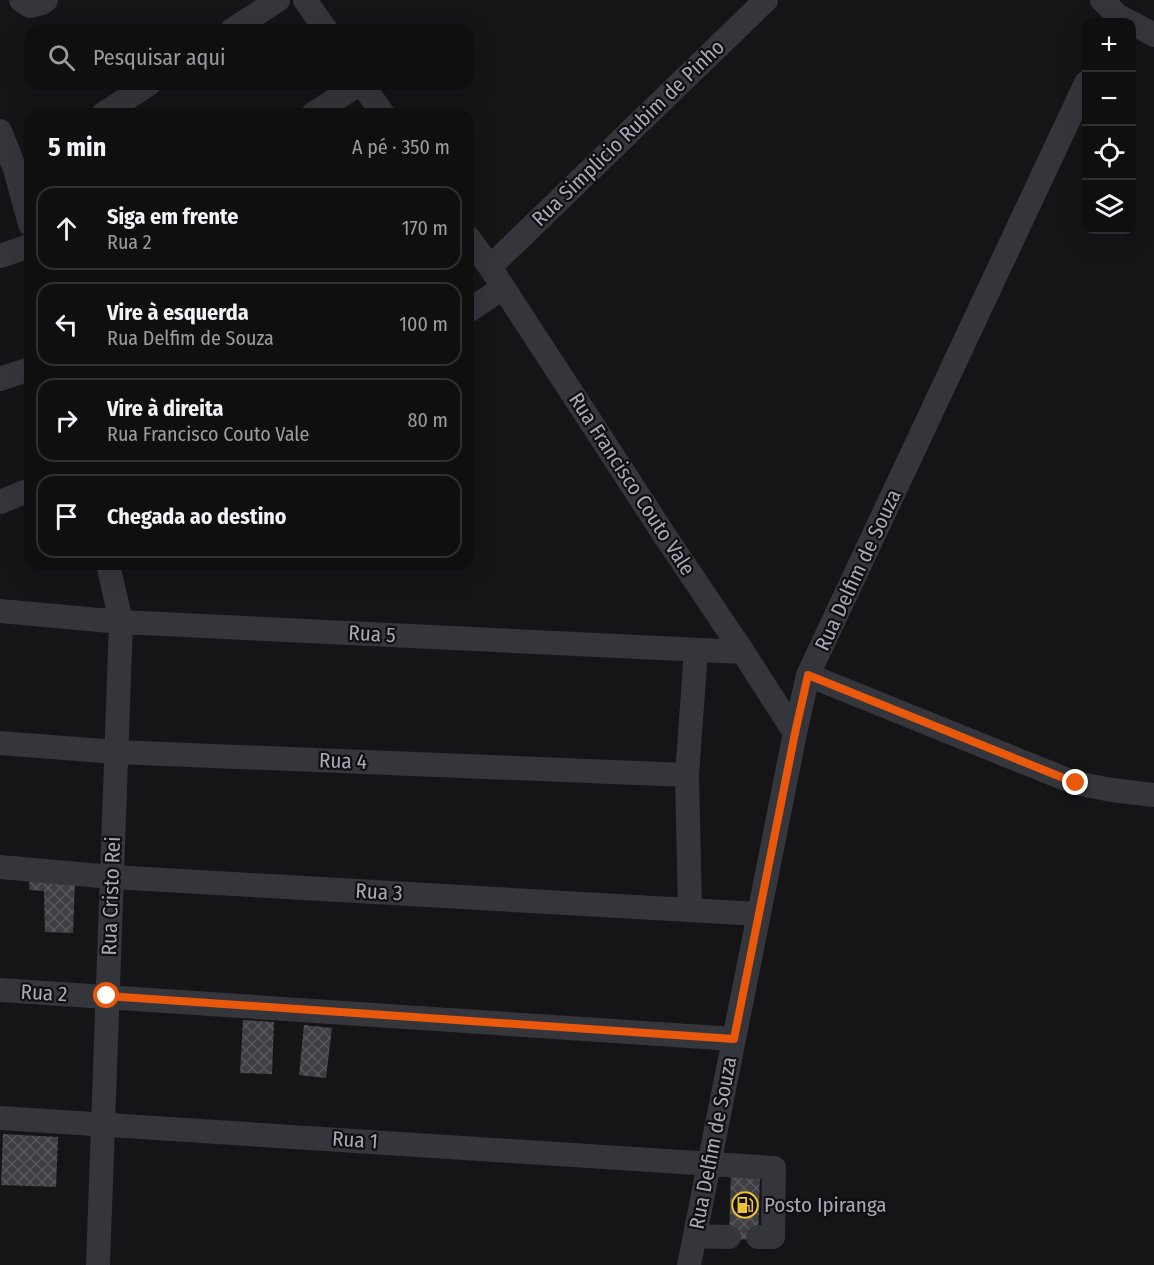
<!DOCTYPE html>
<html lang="pt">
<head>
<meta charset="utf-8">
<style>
  :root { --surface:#100f10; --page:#191819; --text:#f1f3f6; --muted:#9c9c9f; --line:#302f30 }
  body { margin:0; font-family:"Fira Sans Condensed",sans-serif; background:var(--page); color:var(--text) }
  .controls { position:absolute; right:18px; top:18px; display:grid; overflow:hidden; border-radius:12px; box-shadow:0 6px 24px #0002 }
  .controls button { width:54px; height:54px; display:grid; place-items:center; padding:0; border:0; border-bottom:2px solid var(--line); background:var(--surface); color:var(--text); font:30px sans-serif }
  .stop { position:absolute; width:18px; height:18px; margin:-14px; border:4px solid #ea580c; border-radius:50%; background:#fff }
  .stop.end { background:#ea580c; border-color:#fff; box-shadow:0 2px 6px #0008 }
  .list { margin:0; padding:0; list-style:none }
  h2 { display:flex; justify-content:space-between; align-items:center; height:78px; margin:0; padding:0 24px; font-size:26px }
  h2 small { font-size:20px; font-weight:400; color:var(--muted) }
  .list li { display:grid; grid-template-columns:39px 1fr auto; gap:18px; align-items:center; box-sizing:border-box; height:84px; margin:0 12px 12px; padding:0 12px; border:2px solid var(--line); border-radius:18px }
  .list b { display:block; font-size:22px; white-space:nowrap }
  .list p { margin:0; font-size:20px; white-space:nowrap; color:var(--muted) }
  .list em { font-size:20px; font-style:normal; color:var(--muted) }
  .icon { flex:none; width:33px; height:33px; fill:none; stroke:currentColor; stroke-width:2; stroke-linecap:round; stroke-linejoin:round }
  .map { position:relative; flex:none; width:1154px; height:1265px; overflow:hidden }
  .search { position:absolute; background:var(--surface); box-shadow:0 6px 24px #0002; left:24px; top:24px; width:450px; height:66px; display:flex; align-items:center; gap:15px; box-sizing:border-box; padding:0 21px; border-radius:18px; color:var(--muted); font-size:22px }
  .panel { position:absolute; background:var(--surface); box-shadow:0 6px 24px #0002; left:24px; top:108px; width:450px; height:462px; border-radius:18px }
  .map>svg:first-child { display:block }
  .building { fill:url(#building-cross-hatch) }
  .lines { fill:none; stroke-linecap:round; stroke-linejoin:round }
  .minor { stroke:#35363b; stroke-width:24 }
  .route { stroke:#ea580c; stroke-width:8 }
  .labels { text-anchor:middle; stroke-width:4.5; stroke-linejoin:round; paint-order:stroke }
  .street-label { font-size:21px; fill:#a6a9b6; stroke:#100f11 }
  .poi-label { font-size:21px; fill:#a6a9b6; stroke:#100f11; text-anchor:start }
</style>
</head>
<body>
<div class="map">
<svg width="1154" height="1265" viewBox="0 0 1154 1265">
  <defs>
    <pattern id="building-cross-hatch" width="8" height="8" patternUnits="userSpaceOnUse" patternTransform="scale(1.5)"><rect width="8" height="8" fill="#3f3e43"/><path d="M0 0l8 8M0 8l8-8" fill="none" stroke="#58575c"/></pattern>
  </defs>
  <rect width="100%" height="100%" fill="#151416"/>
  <path class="building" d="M30,876l45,3 -2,54 -28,-1 -1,-41 -15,-1z
    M243,1020l31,2 -2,52 -32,-1z
    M304,1025l28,3 -6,50 -27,-3z
    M3,1134l55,3 -2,50 -55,-2z
    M731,1171l29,1 -2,68 -29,-1z"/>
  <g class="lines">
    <path class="minor" d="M21,0l9,6 12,-3 4,-3
      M305,0l21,30
      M1102,0l16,16 12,6
      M1132,23l22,12
      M232,30l46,-30
      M362,84l21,30
      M103,114l46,-30
      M313,114l46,-30
      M0,131l15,38 15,55
      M468,237l22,30 175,269 78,116 52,81
      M0,256l30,-10
      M490,267l276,-267
      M468,311l35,-23
      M0,379l30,-10
      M0,502l30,-12
      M0,611l121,11 622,30
      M808,675l267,108 37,7 42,5
      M0,743l116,9 571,23
      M0,867l112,10 647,37
      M690,910l-3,-135 9,-125
      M0,990l734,49
      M0,1118l774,50 -1,69h-15
      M695,1236l34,1
      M98,1265l23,-643 -13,-58
      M689,1265l106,-532 13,-58 278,-592"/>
  </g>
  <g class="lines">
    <path class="route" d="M107,996l627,43 61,-306 13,-58 268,108"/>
  </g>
  <defs>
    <g id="fuel-ring" transform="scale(1.35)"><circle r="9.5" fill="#100f11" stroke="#eec434" stroke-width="1.5"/><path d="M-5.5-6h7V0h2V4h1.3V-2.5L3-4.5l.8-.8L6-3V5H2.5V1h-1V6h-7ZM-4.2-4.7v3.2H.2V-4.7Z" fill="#eec434"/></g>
  </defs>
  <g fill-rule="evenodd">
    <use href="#fuel-ring" x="745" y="1205"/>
  </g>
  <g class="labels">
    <g class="street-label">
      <text transform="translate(628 133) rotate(-44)" y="7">Rua Simplicio Rubim de Pinho</text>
      <text transform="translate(632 484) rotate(57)" y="7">Rua Francisco Couto Vale</text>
      <text transform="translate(858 570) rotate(-65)" y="7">Rua Delfim de Souza</text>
      <text transform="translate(372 634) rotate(3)" y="7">Rua 5</text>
      <text transform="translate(343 761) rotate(2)" y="7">Rua 4</text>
      <text transform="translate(379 892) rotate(3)" y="7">Rua 3</text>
      <text transform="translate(111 896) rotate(-88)" y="7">Rua Cristo Rei</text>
      <text transform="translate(44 993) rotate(3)" y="7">Rua 2</text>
      <text transform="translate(355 1140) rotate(4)" y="7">Rua 1</text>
      <text transform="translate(713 1143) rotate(-79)" y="7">Rua Delfim de Souza</text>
    </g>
    <g class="poi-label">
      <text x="764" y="1212">Posto Ipiranga</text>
    </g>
  </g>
</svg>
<div class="controls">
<button>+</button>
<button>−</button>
<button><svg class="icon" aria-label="locate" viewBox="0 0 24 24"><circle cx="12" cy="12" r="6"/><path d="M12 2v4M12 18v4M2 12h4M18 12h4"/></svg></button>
<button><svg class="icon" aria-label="layers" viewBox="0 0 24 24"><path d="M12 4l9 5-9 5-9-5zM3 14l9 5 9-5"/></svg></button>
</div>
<div class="stop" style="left:107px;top:996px"></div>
<div class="stop end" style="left:1076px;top:783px"></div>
<div class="search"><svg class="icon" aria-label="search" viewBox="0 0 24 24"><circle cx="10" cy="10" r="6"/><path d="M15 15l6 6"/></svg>Pesquisar aqui</div>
<section class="panel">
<h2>5 min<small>A pé · 350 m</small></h2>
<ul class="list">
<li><svg class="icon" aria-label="ahead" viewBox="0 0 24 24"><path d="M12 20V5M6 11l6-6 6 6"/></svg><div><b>Siga em frente</b><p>Rua 2</p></div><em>170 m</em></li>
<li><svg class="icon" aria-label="left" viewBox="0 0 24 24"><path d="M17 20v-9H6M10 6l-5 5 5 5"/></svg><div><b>Vire à esquerda</b><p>Rua Delfim de Souza</p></div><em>100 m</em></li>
<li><svg class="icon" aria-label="right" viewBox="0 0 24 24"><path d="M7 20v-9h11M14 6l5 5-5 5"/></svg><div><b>Vire à direita</b><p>Rua Francisco Couto Vale</p></div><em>80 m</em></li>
<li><svg class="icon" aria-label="arrive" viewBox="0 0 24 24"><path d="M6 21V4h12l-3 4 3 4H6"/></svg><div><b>Chegada ao destino</b></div></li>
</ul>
</section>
</div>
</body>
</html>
